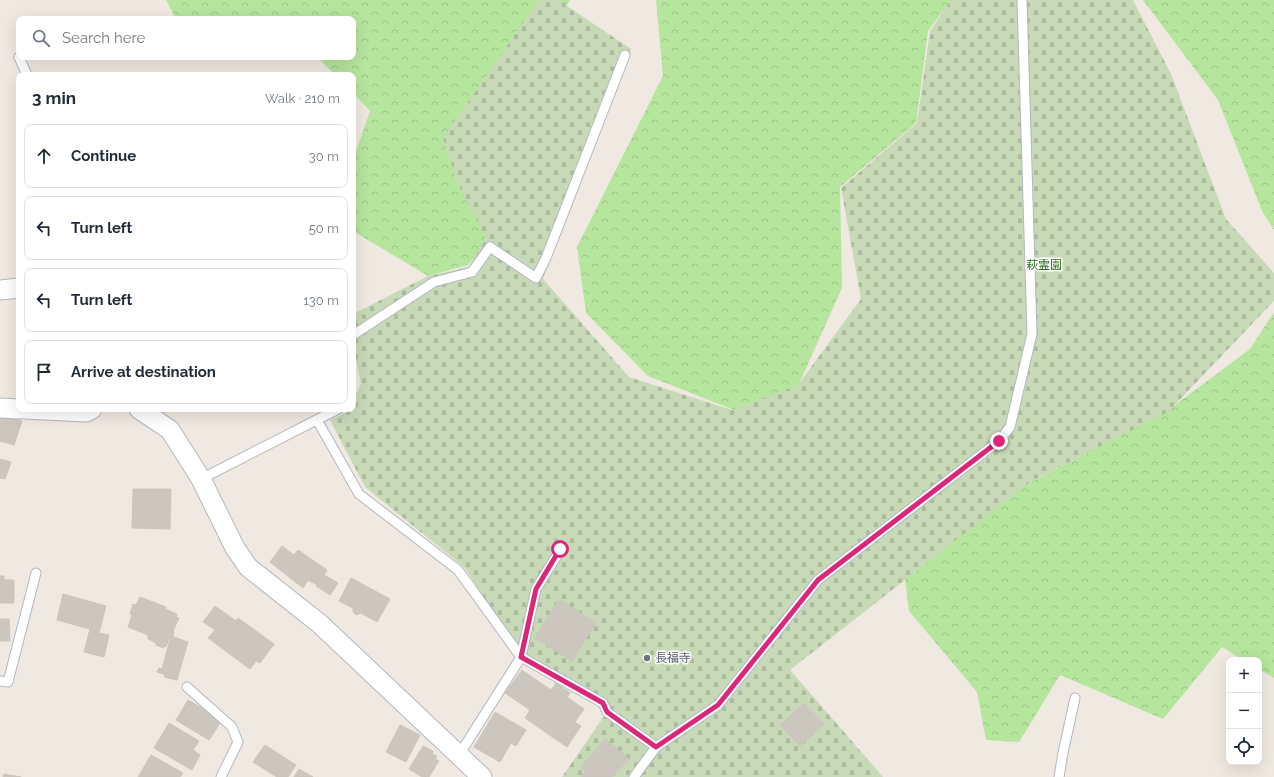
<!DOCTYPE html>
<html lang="en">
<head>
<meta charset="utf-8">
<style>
  :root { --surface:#fff; --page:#f6f6f7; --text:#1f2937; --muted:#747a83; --line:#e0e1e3 }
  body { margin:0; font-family:Raleway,"Noto Sans JP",sans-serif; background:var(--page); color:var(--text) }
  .controls { position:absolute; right:12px; bottom:12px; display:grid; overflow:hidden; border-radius:8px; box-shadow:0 4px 16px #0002 }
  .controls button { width:36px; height:36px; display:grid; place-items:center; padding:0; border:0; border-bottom:1px solid var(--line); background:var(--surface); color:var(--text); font:20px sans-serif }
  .stop { position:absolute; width:12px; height:12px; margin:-9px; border:3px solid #db2777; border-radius:50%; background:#fff }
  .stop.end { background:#db2777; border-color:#fff; box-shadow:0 1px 4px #0008 }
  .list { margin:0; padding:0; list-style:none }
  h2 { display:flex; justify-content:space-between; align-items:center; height:52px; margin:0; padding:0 16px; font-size:17px }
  h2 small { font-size:13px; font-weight:400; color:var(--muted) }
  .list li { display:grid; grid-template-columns:26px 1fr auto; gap:12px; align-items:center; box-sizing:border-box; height:64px; margin:0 8px 8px; padding:0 8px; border:1px solid var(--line); border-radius:8px }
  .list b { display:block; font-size:15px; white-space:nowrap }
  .list em { font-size:13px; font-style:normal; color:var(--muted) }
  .icon { flex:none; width:22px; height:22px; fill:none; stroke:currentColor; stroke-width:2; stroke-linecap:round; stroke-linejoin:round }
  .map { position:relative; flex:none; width:1274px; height:777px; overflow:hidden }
  .search { position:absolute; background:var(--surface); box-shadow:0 4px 16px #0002; left:16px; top:16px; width:340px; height:44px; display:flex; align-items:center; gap:10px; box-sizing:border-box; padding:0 14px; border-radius:8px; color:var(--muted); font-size:15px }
  .panel { position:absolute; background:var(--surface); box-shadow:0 4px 16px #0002; left:16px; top:72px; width:340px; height:340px; border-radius:8px }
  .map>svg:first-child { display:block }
  .forest { fill:url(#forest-crowns) }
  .cemetery { fill:url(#cemetery-stones) }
  .building { fill:#cbc7bf; stroke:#cbc5ba }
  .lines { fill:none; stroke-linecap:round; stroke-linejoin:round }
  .lane-casing { stroke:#b4b7c1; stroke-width:11 }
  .street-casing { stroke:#b4b7c1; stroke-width:21 }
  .lane { stroke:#fff; stroke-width:9 }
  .street { stroke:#fff; stroke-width:19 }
  .route { stroke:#db2777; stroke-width:5 }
  .worship-dot { fill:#6b7280; stroke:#fff; stroke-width:1.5 }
  .labels { text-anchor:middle; stroke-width:3; stroke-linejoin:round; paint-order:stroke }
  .park-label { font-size:12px; fill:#2c6e1b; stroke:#fff }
  .worship-label { font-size:12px; fill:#5b616d; stroke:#fff; text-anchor:start }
</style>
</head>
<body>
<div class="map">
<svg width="1274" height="777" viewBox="0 0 1274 777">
  <defs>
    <pattern id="forest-crowns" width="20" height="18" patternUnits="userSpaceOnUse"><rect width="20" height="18" fill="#b6e59e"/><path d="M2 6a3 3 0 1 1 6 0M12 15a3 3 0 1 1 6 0" fill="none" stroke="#9dc588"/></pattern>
    <pattern id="cemetery-stones" width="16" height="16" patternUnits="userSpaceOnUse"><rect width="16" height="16" fill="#c8d9b8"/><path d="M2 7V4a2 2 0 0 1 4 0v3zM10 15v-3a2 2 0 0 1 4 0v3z" fill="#acbb9e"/></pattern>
  </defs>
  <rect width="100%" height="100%" fill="#efe9e1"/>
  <path class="forest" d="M166,0h404l-94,132 31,91 -39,42 -40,11 -75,-45v-71l17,-49 -17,-18v-18h-18l-18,-18h36v-38h-177z
    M656,0h295l-23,31 -12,92 -76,64 2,101 -44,98 -64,24 -86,-34 -62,-63 -9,-66 86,-171z
    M1143,0h131v230l-12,-19 -44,-111z
    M1274,312v366l-15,-9v-9h-16l-21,-13 -59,72 -103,-44 -41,67 -33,-2 -9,-48 -68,-81 -7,-55 129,-74 136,-71 83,-62z"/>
  <path class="cemetery" d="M539,0h19l73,49 -88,230 86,98 103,33 66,-25 63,-86 -20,-111 76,-65 13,-92 21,-31h182l38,74 55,145 48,54v28l-106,111 -138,70 -240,188 93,107h-321l47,-68 -89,-58 -56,-84 -99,-80 -35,-67 17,-8 1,-3h5v-9l8,-16 -8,-39v-31l75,-38 41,-9 17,-29 -28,-54 -15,-46z"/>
  <path class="building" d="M1,414l21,7 -8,24 -14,-4z
    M0,459l11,3 -6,17 -5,-1z
    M133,489h38l-1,40 -38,-1z
    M282,546l12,9 4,-5 29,20 -3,5 14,8 -8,12 -14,-9 1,-1 -9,-5 -5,8 -33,-26z
    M0,576h4v4h10v23h-14z
    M351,578l39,21 -13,23 -16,-9 -5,2 -3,-3v-4l-14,-7z
    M63,594l43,12 -7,27 10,2 -5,22 -20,-5 6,-23 -33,-9z
    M140,597l26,10 -1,2 12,5 -1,3 3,1 -6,13 1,1 -1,5 -3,-1 -4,11 -2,-1 -1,2 -7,-3v-2l-8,-4v-4l-20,-8 4,-12 -2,-1 3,-10 3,1z
    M559,599l37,24 -24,38 -37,-23z
    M215,606l21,15 2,-3 36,26 -14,19 -4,-2 -6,8 -42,-31 7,-8 -12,-8z
    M0,619h9l1,22h-10z
    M171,636l17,6 -11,38 -13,-3 1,-2 -8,-3 2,-4 3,1z
    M522,670l29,20 5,-7 14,10 -3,4 17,12 -9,13 6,4 -14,21 -42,-29 5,-8 -25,-17z
    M188,700l34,20 -13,20 -33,-20z
    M804,703l20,21 -24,22 -20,-21z
    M495,712l31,18 -10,16 -5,-3 -11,19 -26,-15z
    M169,723l30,18 -6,9 7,5 -8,15 -38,-22z
    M400,725l20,10 -14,27 -20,-10z
    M605,739l24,20 -17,18h-31l4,-5 -4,-5z
    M265,745l31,20 -8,12h-11l-24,-15z
    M423,746l10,5 -1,3 5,2 -2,3 4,2 -10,16h-7l-13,-8z
    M151,755l32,18 -3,4h-42z
    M299,769l14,8h-19z
    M4,774l17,3h-18z"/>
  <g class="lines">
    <g class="lane-casing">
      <path id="lane" d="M19,57l8,18
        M353,335l81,-53 38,-10 18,-25 46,31 10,-20 79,-203
        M317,420l42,74 99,76 63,87 82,46 4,9 49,35
        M201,479l137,-70
        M0,681l8,1 28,-109
        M187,687l45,40 6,15 -17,35
        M459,755l62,-98 15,-68 25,-40
        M634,777l22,-30 62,-42 100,-125 181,-139 11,-14 22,-93 -10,-334
        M1059,777l4,-24 12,-55"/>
    </g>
    <g class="street-casing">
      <path id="street" d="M0,290l19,-2
        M0,408l19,1
        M25,409l61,3 6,-3
        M139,409l31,21 31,49 34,69 13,19 72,57 162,153"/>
    </g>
    <use href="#lane" class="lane"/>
    <use href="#street" class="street"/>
  </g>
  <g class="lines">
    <path class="route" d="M560,549l-24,40 -15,68 82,46 4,9 49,35 62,-42 100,-125 181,-139"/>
  </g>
  <circle class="worship-dot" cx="647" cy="658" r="4"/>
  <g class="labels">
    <g class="park-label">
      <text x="1044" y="269">萩霊園</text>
    </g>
    <g class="worship-label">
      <text x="655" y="662">長福寺</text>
    </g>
  </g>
</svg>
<div class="controls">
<button>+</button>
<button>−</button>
<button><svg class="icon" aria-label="locate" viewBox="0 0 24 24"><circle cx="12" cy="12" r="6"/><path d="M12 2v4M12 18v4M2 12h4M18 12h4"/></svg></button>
</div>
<div class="stop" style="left:560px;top:549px"></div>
<div class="stop end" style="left:999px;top:441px"></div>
<div class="search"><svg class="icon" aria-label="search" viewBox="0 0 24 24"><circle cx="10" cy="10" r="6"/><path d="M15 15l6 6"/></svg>Search here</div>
<section class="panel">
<h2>3 min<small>Walk · 210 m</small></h2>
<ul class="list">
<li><svg class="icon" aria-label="ahead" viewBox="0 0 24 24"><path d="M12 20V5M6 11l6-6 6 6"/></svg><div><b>Continue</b></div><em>30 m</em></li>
<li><svg class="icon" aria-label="left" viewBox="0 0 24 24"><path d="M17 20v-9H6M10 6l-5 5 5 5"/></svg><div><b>Turn left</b></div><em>50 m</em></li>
<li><svg class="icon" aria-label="left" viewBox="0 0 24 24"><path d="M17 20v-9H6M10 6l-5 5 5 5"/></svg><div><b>Turn left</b></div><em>130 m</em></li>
<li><svg class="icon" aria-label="arrive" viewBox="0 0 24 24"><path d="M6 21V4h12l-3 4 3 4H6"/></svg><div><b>Arrive at destination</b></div></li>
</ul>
</section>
</div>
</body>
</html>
